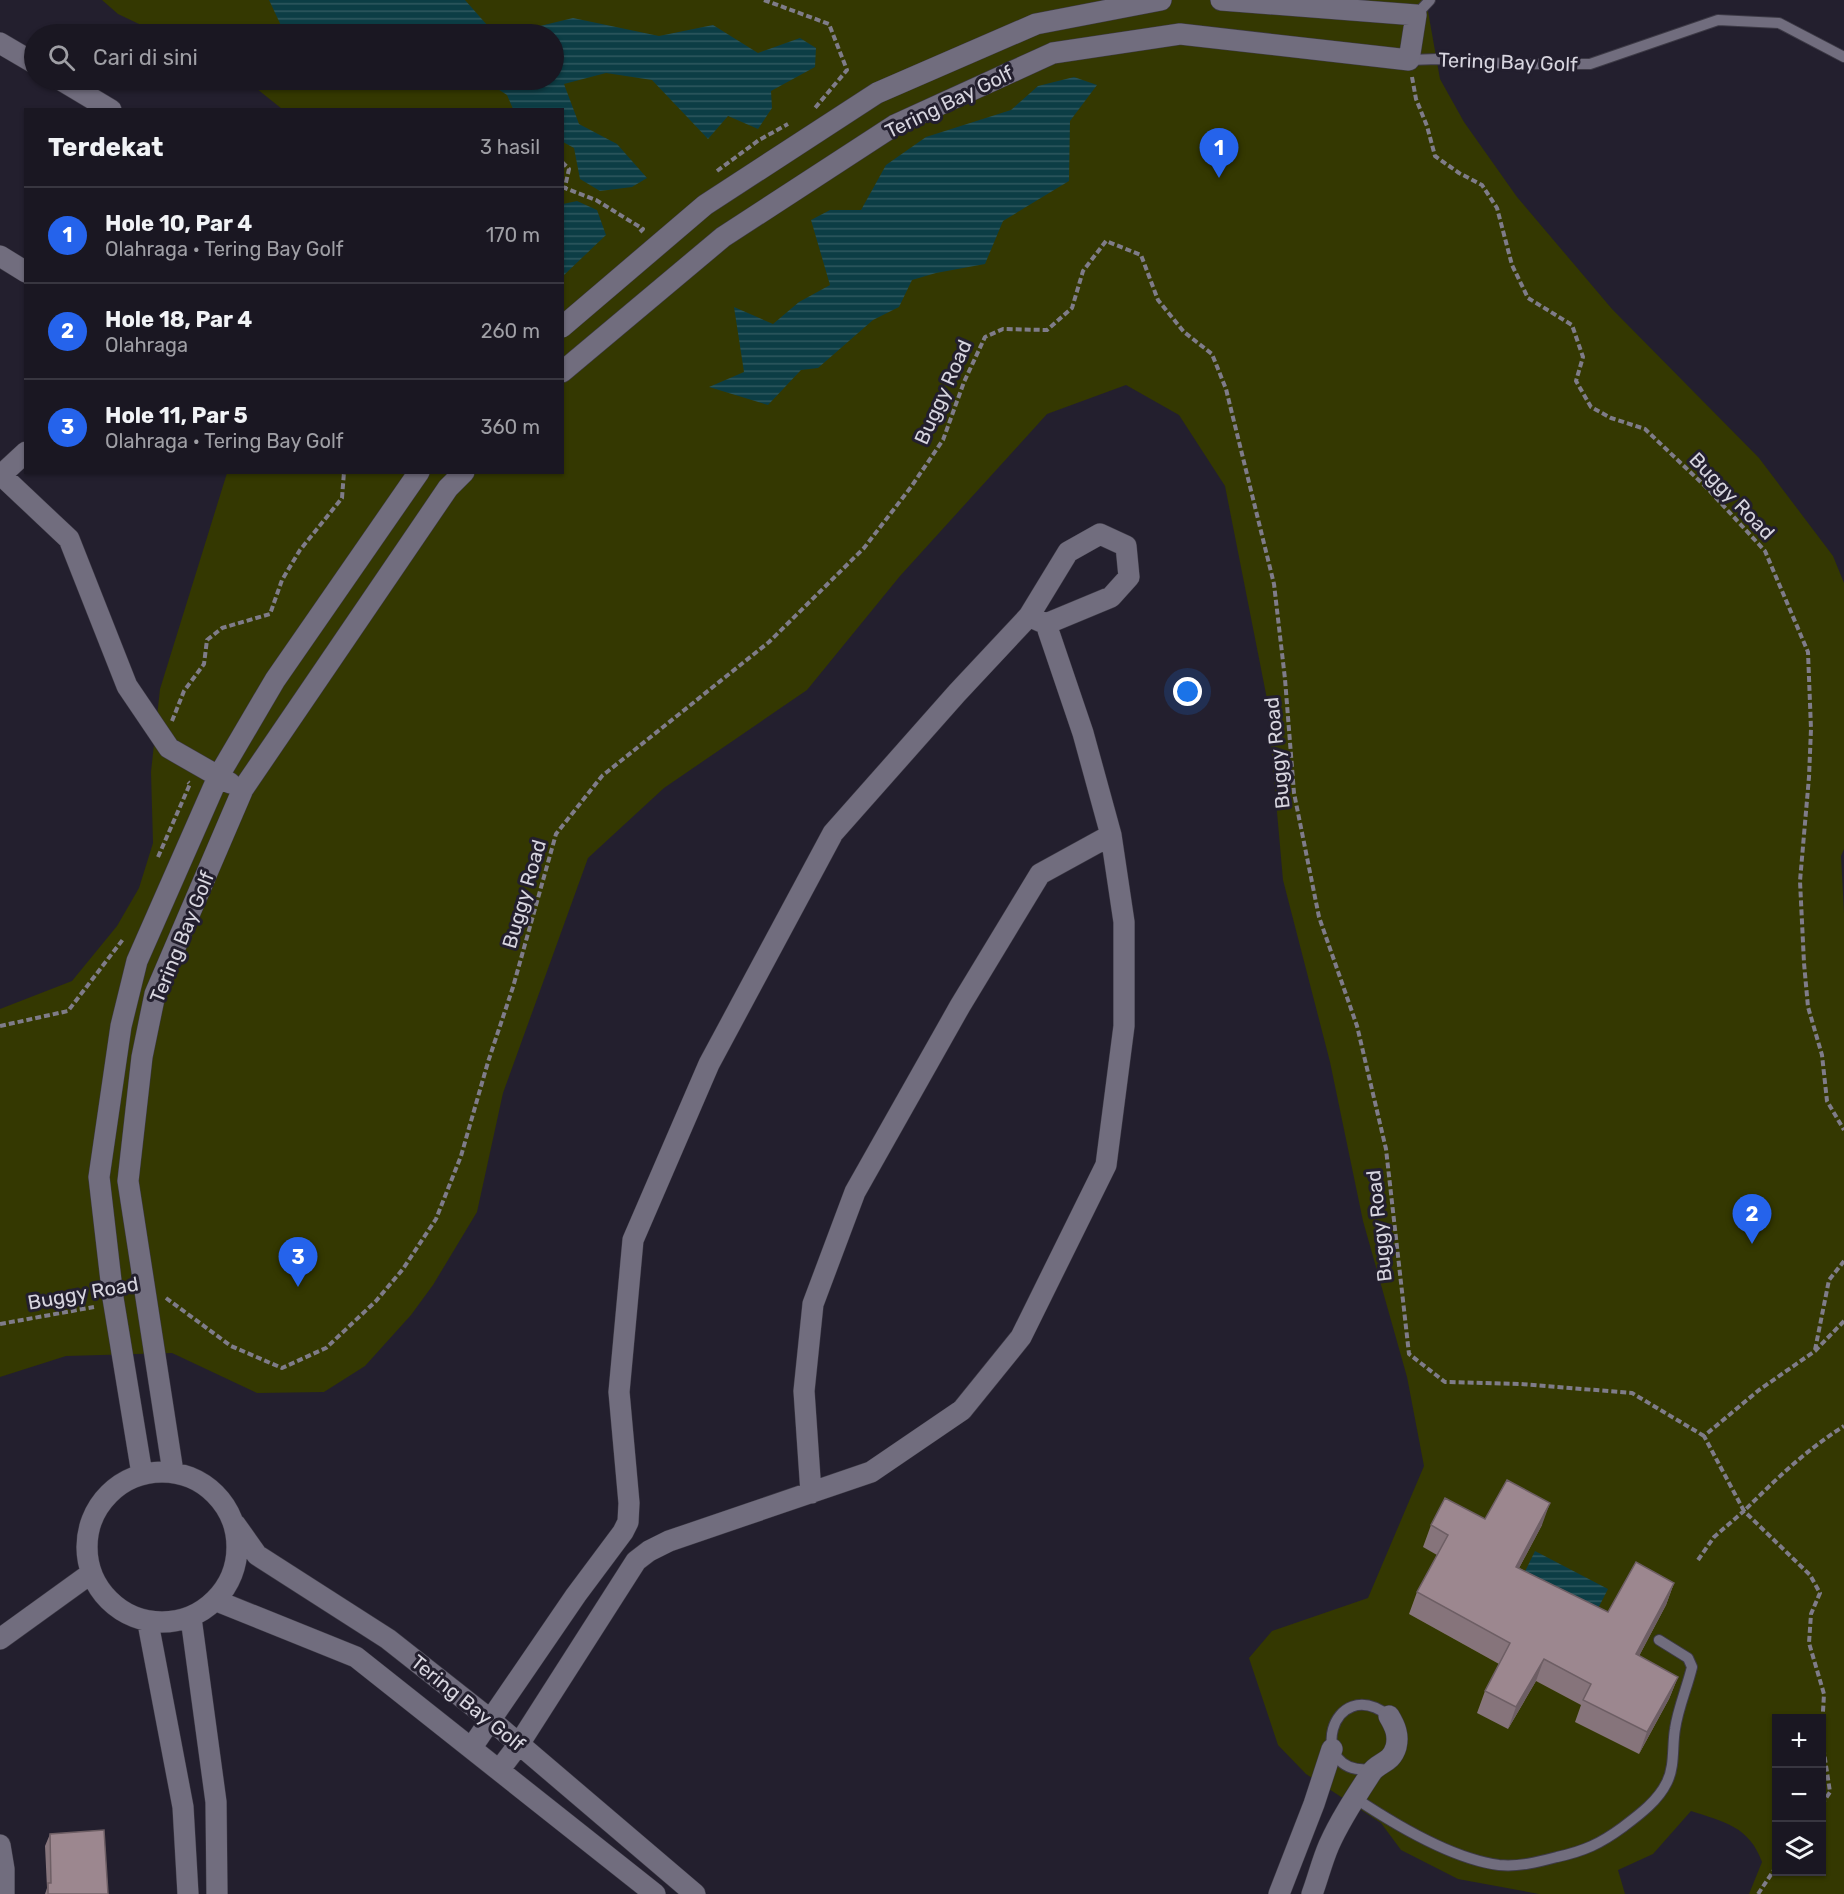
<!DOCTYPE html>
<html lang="id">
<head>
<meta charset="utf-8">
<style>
  :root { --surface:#1a1722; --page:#27242f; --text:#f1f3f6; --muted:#9f9fa5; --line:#383640; --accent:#2563eb }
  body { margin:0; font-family:Rubik,sans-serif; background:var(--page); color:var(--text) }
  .controls { position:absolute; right:18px; bottom:18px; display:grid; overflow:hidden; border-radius:0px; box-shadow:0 2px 4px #0004 }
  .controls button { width:54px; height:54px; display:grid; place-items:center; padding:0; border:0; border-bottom:2px solid var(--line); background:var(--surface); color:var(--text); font:30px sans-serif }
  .you { position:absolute; left:1188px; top:692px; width:21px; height:21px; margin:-15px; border:4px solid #fff; border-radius:50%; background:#1a73e8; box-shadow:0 0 0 9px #1a73e833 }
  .badge { display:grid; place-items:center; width:39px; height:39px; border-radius:50%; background:var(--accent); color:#fff; font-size:20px; font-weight:700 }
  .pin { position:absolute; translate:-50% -50px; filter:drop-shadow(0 2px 3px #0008) }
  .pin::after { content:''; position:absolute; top:32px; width:21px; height:18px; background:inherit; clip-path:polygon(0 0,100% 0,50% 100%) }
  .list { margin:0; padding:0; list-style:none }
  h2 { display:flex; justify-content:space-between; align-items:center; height:78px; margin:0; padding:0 24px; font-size:26px }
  h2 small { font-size:20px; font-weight:400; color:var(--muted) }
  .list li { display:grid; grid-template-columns:39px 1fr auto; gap:18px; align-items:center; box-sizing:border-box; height:96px; padding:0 24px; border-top:2px solid var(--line) }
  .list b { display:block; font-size:22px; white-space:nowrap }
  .list p { margin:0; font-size:20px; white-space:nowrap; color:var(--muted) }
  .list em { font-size:20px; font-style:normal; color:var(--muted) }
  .icon { flex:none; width:33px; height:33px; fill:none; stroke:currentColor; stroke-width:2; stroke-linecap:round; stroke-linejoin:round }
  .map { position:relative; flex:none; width:1844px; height:1894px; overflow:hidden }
  .search { position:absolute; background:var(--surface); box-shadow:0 2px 4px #0004; left:24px; top:24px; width:540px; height:66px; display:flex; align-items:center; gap:15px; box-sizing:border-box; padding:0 21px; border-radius:33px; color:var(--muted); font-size:22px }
  .panel { position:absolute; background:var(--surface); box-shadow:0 2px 4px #0004; left:24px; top:108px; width:540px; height:366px; border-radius:0px }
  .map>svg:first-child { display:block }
  .grass { fill:#343801; fill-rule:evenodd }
  .water { fill:url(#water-rules) }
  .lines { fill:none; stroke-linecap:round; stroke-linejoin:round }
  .lane-casing { stroke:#3d3a46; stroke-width:12 }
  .street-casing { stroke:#3d3a46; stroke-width:22 }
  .path { stroke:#7f7c89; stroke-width:4; stroke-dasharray:6 3; stroke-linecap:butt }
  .lane { stroke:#716d7e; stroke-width:10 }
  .street { stroke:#716d7e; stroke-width:21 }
  .wall { fill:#86747b }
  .shaded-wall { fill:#6d5e64 }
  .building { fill:#9c878f; stroke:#6d5e64; stroke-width:1.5 }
  .labels { text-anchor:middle; stroke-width:6; stroke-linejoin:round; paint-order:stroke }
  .street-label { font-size:20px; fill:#d7d5df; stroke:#231f2e }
</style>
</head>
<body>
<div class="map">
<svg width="1844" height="1894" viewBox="0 0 1844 1894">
  <defs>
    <pattern id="water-rules" width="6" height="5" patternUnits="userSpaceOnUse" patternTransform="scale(1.5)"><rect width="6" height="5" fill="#0c3d45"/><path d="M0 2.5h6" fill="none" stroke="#2f585f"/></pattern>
  </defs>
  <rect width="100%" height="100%" fill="#231f2e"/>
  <path class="grass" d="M102,0h1324l14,79 24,43 53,75 95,112 147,149 74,98 11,27v266l-3,7 3,57v981h-95l13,-32c-13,-36 -38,-40 -71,-51l-38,43 -35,16 7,24h-86l-81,-15 -57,-29 -20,-27 -75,-49 -28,-29 -29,-87 23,-27 96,-33 56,-132 -17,-89 -44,-156 -33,-159 -47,-182 -16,-181 -42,-213 -46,-71 -53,-30 -79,29 -147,162 -93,114 -143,98 -76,70 -85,235 -26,119 -44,73 -22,30 -46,51 -41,26 -67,1 -85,-40 -106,3 -66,21v-368l72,-28 45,-55 22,-38 14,-45 -2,-71 9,-83 67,-216 335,-1v-362l-280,-1 -36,-29h308v-46h-394l-42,-20zM1776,1718h46v154h-46z"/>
  <path class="water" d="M269,0h196l30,34h-210z
    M573,18l86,18 54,-11 45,28 42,-15 16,10 -1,19 -44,24 1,17 -14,21 -30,-13 -20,23 -56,-59 -46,-7 -42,11 15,40 38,20 30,34 -15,9 -32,4 -20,-12 -6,-31 -11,-6 -1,-32 -49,-1 -6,-14 -23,-15h70v-46h-47z
    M1074,77l23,8 -27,36 -1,60 -66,40 -18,43 -49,9 -24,7 -13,27 -26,13 -55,48 -17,2 -33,35 -59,-18 35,-15 -10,-65 39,17 26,-22 31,-17 -19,-65 19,-10h31l25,-45 40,-28 85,-27 27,-24z
    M577,201l20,9 9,25 -43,41v-72z
    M1535,1551l73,38 -20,39 -72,-38z"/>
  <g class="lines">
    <g class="lane-casing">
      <path id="lane" d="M1416,15l14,-15
        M1409,60l29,-1 71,5h81l128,-44 61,3 65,34
        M1373,1769c-70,9 -42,-98 16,-53
        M1355,1798c39,26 97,61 144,67 20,2 39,-3 58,-8 27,-6 43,-13 66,-30 16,-12 35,-26 44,-45 8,-16 5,-36 8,-53 3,-21 12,-41 17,-62l-4,-9 -29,-18"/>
    </g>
    <g class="street-casing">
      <path id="street" d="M0,43l34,20
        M61,80l50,30
        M0,256l26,16
        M562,327l143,-122 172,-112 159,-69 125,-24
        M562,372l161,-135 172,-112 158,-72 127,-19 229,26 7,-45 -195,-15
        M0,474l69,65 58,147 42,62 61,35
        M0,476l26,-24
        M173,1472l-45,-291 14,-124 13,-63 88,-205 205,-301 16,-16
        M87 1547a75 75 0 1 1 150 0a75 75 0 1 1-150 0Z
        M142,1474l-29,-176 -14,-121 22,-151 16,-65 81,-184 57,-97 144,-208
        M811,1493l-7,-102 9,-87 42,-112 105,-186 80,-132 71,-39
        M235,1524l22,31 131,84 104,82 203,173
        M217,1601l139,56 299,237
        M191,1618l25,184 1,92
        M148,1623l35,184 5,87
        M0,1639l90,-65
        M472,1747l104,-152 47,-63 5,-10 1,-19 -10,-111 14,-152 76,-176 124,-231 124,-140 72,-77 39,-64 32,-18 26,12 3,31 -18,20 -65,27
        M500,1769l19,-25 117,-183 13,-10 20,-10 202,-69 91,-62 59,-73 85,-172 18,-139v-104l-13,-87 -28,-102 -37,-109 -11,-5
        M0,1845l4,24v25
        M1279,1894l35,-90 18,-55
        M1312,1894c6,-16 10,-33 17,-49 11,-25 27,-49 42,-72 7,-11 20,-9 25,-26 3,-12 -1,-21 -7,-31"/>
    </g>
    <path class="path" d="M764,0l65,24 18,46 -32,38
      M1412,77l4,22 11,27 8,30 24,17 23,12 15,23 15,57 16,33 44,27 11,32 -7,24 15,26 20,11 34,11 62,59 58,63 43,101 3,77 -2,48 -9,104 4,82 4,44 14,48 5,46 17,29
      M562,162l7,7 -4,18
      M717,171l42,-31 29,-16
      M562,187l34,13 47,29 -3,3
      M172,721l12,-30 20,-27 3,-24 15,-12 48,-14 12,-34 18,-30 42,-52 2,-26
      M158,857l32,-73 -2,-2
      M0,1026l68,-15 56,-73
      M166,1298l65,48 51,22 44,-20 50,-47 27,-32 33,-50 25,-63 27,-94 25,-75 43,-153 46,-58 167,-134 95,-94 47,-61 32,-47 21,-58 21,-45 18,-8 44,1 25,-22 11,-37 23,-30 35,14 17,45 26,32 28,22 14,35 48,195 11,95 9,114 25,124 38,109 29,123 23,205 36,28 76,2 111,9 72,43
      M1844,1321l-29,30 -56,39 -55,46 40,75c31,-31 62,-61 100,-85
      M0,1324l94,-17
      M1815,1350l14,-70 15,-19
      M1698,1560l16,-23 30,-26 66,64 10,18 -9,21 -2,29 15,51 -2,35
      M1822,1739l8,53 -8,12
      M1758,1894l18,-27"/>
    <use href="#lane" class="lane"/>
    <use href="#street" class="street"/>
  </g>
  <path class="wall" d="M1485,1519l57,6 -23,43 89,44 66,-29 -8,22 -27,51 39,21 -9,22 -30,55 -64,-32 6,-17 -45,-24 -28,48 -31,-16 8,-22 14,-27 -90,-50 8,-22 20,-37 -14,-8 8,-22z
    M50,1834l58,60h-63l2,-6 -2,-42z"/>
  <path class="shaded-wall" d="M1550,1503l-8,22 -34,64 8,-22z
    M1674,1583l-8,22 -38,72 8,-23z
    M1544,1659l-8,22 -28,48 8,-22z
    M1678,1677l-9,22 -30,55 8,-22z"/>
  <path class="building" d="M1507,1480l43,23 -34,64 92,45 28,-50 38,21 -38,71 42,23 -31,55 -64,-32 8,-16 -47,-25 -28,48 -31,-16 25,-48 -93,-51 31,-57 -17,-10 14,-27 40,21z
    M104,1830l4,64h-60v-11h3l-1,-49z"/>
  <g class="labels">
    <g class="street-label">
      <text transform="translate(1508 62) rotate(2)" y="7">Tering Bay Golf</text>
      <text transform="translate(949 102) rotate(-26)" y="7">Tering Bay Golf</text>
      <text transform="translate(943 392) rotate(-66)" y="7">Buggy Road</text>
      <text transform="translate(1732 496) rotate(46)" y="7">Buggy Road</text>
      <text transform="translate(1277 753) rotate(-96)" y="7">Buggy Road</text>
      <text transform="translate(524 894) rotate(-74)" y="7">Buggy Road</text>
      <text transform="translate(182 937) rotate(-68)" y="7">Tering Bay Golf</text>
      <text transform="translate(1379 1226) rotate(-96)" y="7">Buggy Road</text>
      <text transform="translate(83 1293) rotate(-10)" y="7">Buggy Road</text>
      <text transform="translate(468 1703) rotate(39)" y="7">Tering Bay Golf</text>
    </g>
  </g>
</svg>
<div class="controls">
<button>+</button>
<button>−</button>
<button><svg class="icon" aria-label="layers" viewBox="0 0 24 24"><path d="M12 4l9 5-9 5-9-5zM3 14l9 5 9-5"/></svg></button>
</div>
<div class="you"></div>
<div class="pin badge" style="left:1219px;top:178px">1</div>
<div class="pin badge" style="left:1752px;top:1244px">2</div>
<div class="pin badge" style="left:298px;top:1287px">3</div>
<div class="search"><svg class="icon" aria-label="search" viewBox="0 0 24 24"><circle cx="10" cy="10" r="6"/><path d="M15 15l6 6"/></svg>Cari di sini</div>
<section class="panel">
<h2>Terdekat<small>3 hasil</small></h2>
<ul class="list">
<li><span class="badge">1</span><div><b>Hole 10, Par 4</b><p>Olahraga · Tering Bay Golf</p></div><em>170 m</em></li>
<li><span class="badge">2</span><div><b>Hole 18, Par 4</b><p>Olahraga</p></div><em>260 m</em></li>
<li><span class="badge">3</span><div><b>Hole 11, Par 5</b><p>Olahraga · Tering Bay Golf</p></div><em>360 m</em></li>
</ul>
</section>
</div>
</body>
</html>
